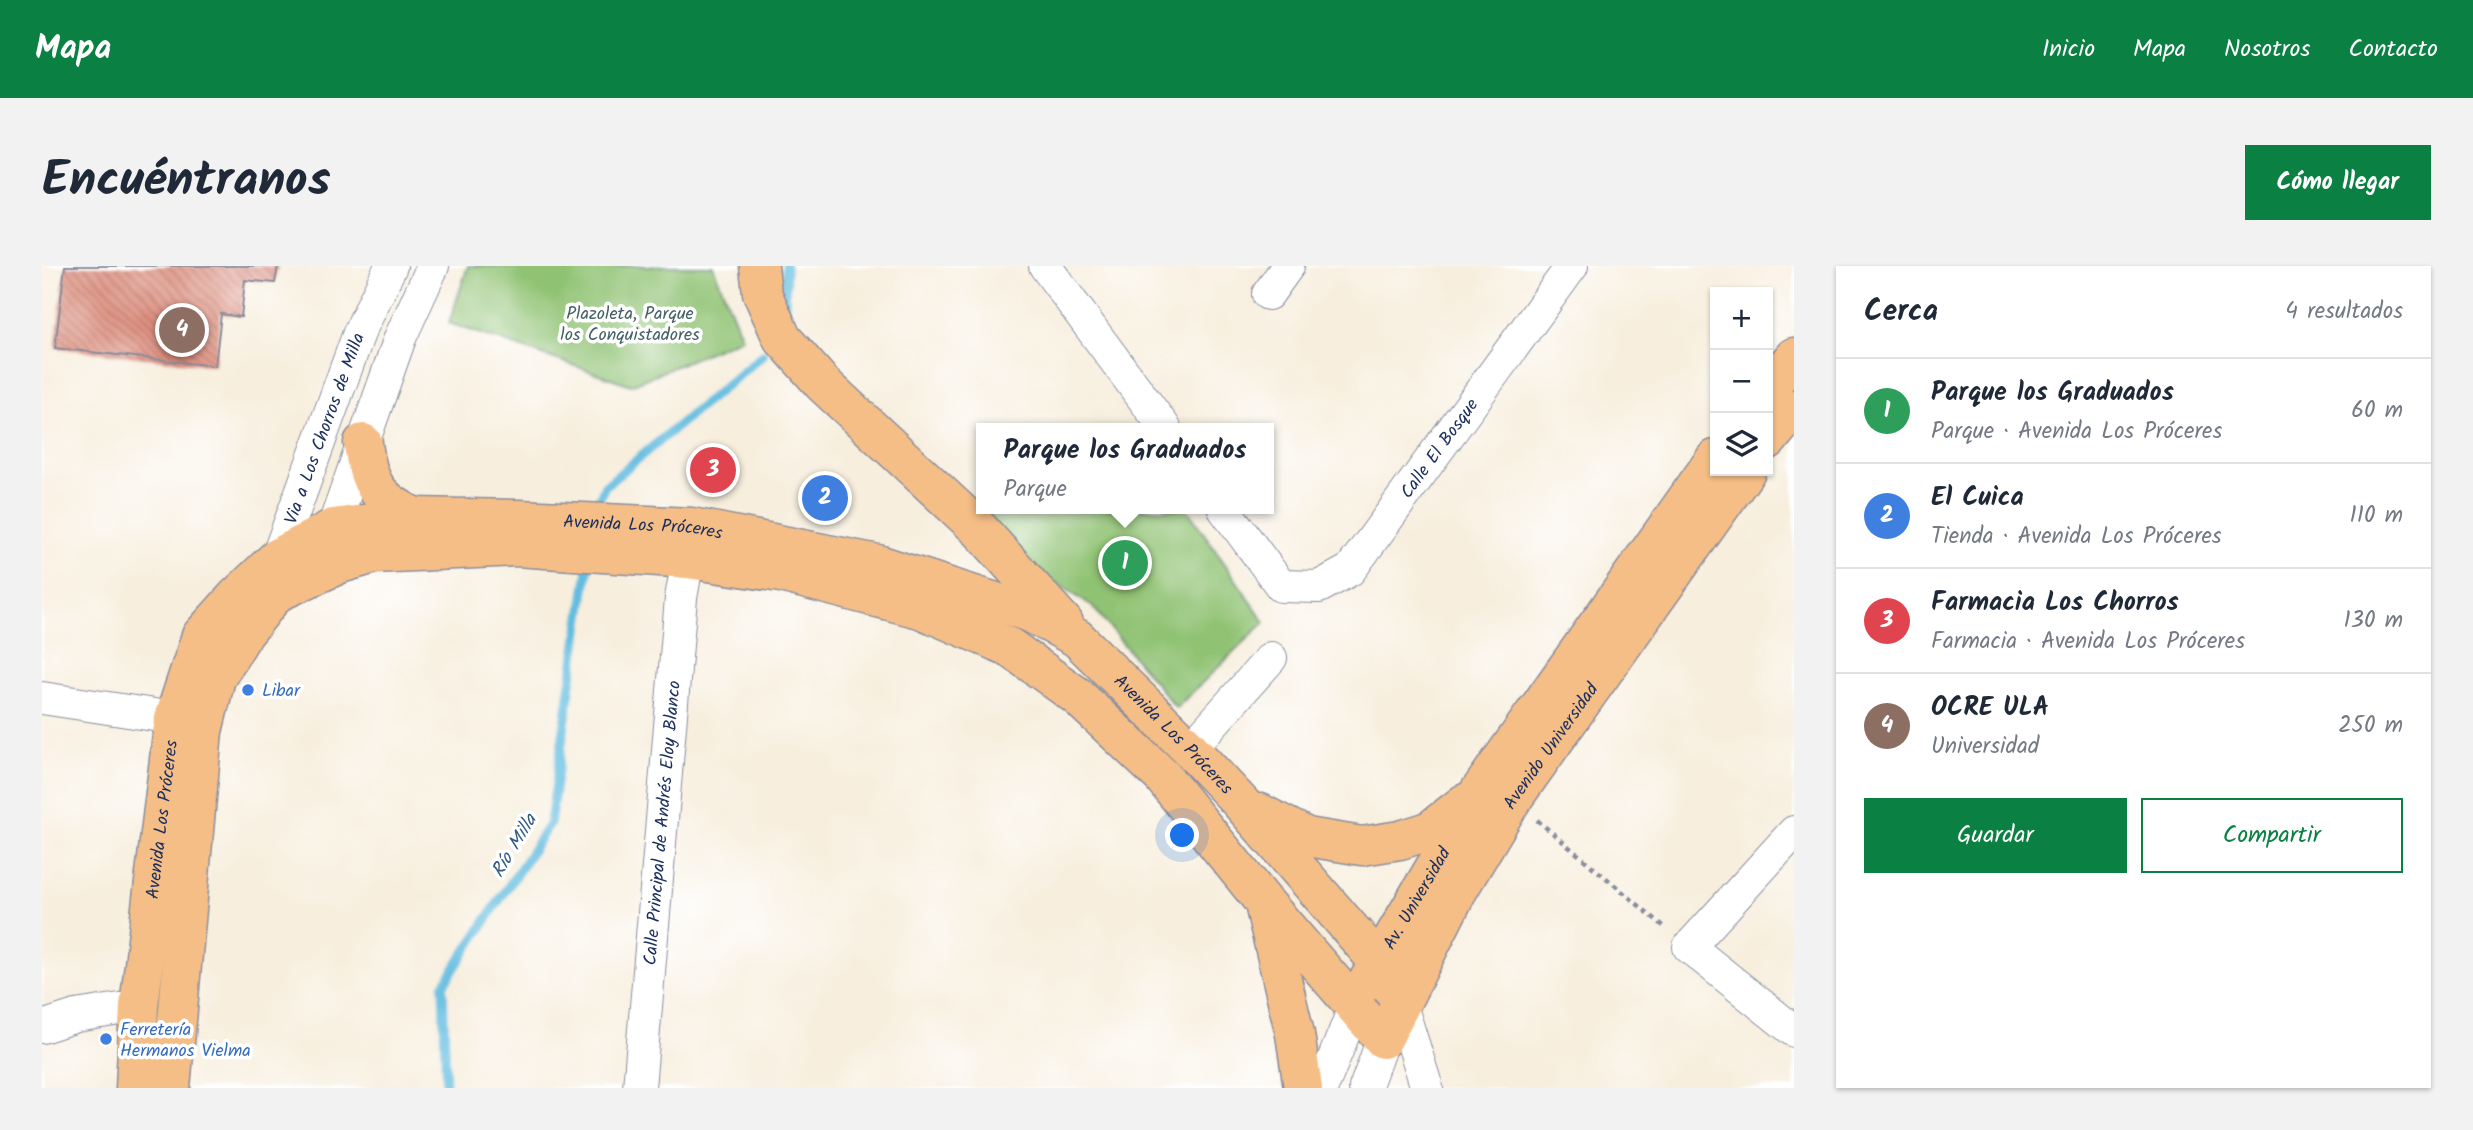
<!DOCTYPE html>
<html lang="es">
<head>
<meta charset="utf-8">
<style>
  :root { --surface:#fff; --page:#f2f2f3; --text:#1f2937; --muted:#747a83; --line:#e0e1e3; --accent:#0b8043 }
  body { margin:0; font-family:Kalam,sans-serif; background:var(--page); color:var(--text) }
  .controls { position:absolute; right:21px; top:21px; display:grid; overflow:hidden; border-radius:0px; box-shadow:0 2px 5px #0004 }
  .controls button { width:63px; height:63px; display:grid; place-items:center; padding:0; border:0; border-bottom:2px solid var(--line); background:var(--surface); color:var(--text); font:35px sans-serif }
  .you { position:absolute; left:1141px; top:570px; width:24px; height:24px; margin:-18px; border:5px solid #fff; border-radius:50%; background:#1a73e8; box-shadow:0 0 0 10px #1a73e833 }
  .badge { display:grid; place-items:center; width:46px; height:46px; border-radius:50%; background:var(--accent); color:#fff; font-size:23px; font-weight:700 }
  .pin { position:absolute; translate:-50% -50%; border:4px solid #fff; box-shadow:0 2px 7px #0006 }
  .popup { position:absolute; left:934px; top:157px; width:298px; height:91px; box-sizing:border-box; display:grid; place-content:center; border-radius:0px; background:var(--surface); filter:drop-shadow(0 2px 5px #0005); font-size:23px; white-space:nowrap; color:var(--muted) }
  .popup b { font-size:26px; color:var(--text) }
  .popup::after { content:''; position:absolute; left:50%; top:100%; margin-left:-14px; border:14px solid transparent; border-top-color:var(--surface) }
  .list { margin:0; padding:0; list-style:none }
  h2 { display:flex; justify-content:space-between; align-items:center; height:91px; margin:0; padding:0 28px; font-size:30px }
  h2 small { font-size:23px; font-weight:400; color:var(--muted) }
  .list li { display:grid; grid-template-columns:46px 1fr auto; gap:21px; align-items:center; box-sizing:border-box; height:105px; padding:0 28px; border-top:2px solid var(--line) }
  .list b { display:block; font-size:26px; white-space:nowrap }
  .list p { margin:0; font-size:23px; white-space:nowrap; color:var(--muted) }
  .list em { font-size:23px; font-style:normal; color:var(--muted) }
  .actions { display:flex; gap:14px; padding:21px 28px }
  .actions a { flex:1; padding:16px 0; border:2px solid var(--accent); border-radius:0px; text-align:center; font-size:24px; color:var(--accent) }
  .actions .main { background:var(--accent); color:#fff }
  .icon { flex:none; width:38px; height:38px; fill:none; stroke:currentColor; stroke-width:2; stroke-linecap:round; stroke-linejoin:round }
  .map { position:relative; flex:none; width:1752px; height:822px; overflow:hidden; border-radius:0px }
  header { display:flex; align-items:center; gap:42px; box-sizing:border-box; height:98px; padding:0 35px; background:var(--accent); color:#fff }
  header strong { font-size:33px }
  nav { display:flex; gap:38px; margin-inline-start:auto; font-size:24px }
  .intro { display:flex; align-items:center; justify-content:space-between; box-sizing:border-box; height:168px; padding:0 42px }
  h1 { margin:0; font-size:49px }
  .button { padding:18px 32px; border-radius:0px; background:var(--accent); color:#fff; font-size:24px; font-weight:700 }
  main { display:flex; gap:42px; padding:0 42px }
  aside { flex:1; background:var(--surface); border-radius:0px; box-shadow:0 2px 5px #0004 }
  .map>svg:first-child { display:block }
  .park { fill:#90c273; stroke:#567868; stroke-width:2 }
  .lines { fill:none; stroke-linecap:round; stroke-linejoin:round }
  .stream { stroke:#63bde0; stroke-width:9 }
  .building { fill:url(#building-back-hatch) }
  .minor-casing { stroke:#898e9e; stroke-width:34 }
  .trunk-casing { stroke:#898e9e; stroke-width:41 }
  .path { stroke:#898e9e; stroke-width:4.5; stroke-dasharray:5 5; stroke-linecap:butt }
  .minor { stroke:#fff; stroke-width:32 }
  .trunk { stroke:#f6be87; stroke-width:38 }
  .shop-dot { fill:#3f7fe0; stroke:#fff; stroke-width:2.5 }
  .labels { text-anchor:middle; stroke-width:7; stroke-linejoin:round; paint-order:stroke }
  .park-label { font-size:18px; fill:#446265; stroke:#fff }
  .street-label { font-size:18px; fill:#1b2f5e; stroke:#fff }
  .shop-label { font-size:18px; fill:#366cbe; stroke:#fff; text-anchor:start }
  .water-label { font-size:19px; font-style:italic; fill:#315a85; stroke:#fff }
</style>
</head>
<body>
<header>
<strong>Mapa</strong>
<nav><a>Inicio</a><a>Mapa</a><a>Nosotros</a><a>Contacto</a></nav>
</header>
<div class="intro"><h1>Encuéntranos</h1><a class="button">Cómo llegar</a></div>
<main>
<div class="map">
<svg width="1752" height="822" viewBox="0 0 1752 822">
  <defs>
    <pattern id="building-back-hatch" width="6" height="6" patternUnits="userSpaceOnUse" patternTransform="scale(1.75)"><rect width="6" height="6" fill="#de8e7d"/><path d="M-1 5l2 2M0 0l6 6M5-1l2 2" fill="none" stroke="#b3746a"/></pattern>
  </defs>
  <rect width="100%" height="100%" fill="#fff"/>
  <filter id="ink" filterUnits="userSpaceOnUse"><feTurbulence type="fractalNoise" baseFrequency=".0143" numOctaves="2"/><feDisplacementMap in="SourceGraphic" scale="14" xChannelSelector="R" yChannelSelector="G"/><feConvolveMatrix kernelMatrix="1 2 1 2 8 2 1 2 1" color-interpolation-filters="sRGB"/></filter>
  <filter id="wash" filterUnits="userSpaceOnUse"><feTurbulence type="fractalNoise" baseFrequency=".00686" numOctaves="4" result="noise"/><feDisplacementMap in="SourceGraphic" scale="28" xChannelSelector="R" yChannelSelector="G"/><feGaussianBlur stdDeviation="1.57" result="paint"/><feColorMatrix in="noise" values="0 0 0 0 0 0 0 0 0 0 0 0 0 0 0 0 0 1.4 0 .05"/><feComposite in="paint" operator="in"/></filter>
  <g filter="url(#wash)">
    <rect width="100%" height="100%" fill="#f7eedd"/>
    <path class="park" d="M426,0h245l29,72 -111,47 -182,-62z
      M939,239l1,4h205l78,113 -89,86 -83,-101 -133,-88z"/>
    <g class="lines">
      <path class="stream" d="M743,44l1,-44
        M552,243l11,-23 158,-131
        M404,822l-3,-102 107,-163 39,-260"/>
    </g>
    <g id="blocks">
      <path class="building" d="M23,0h213l-3,17 -30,-3 -4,37 -20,-3 -6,52 -160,-18z"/>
    </g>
  </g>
  <g filter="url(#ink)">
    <use href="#blocks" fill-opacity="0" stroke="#898e9e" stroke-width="2"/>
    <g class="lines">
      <g class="minor-casing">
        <g id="minor">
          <path d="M1003,0l120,162"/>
          <path d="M1226,28l20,-28"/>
          <path id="s1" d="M1182,243l57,77 38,1 31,-17 222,-304"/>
          <path d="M295,283l-4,-21 67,-190 33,-72"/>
          <path id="s2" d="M235,306v-14l82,-225 32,-67"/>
          <path d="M0,432l132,20"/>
          <path d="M1148,483l81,-91"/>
          <path d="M1752,566l-105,115 105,84"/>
          <path d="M1358,736l27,86"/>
          <path d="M0,761l34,-11 63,-10"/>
          <path id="s3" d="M597,822l42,-490 7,-39"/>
          <path d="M1280,822l33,-82"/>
          <path d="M1323,822l18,-49"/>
        </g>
      </g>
      <g class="trunk-casing">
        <g id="trunk">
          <path d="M717,0l3,27 20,45 40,45 158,147 84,93"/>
          <path d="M1726,122l26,-31"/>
          <path d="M1726,174l26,-31"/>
          <path d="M321,177c5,41 14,56 52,74"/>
          <path d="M1218,547l47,24 55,9 38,-6 29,-9 36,-28"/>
          <path d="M1223,642l30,126 8,54"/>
          <path id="s4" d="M1326,715l111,-189 236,-333"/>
          <path id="s5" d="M93,822l4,-82 35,-288 27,-82 36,-40 40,-38 56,-30 82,-11 104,2 173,8 186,37 152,49 47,25 113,111 50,53 138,159 22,41"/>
          <path id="s6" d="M129,822l32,-357 13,-53 26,-42 34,-43 64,-29 34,-10 143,-7 171,12 93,14 139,36 89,38 68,49 85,80 102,126 119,137 74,-147 55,-92 234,-329"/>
        </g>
      </g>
      <path class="path" d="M1495,554l130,109"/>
      <use href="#minor" class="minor"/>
      <use href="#trunk" class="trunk"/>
    </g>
  </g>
  <g class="shop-dot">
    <circle cx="206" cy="424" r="7"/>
    <circle cx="64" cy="773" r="7"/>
  </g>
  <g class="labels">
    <g class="park-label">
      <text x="588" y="53">Plazoleta, Parque<tspan x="588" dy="21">los Conquistadores</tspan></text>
    </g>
    <g class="street-label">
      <text dy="6" stroke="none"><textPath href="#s2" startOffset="152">Via a Los Chorros de Milla</textPath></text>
      <text dy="6" stroke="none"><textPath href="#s1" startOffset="320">Calle El Bosque</textPath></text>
      <text dy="6" stroke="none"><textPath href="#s5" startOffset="942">Avenida Los Próceres</textPath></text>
      <text dy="6" stroke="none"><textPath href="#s5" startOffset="1530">Avenida Los Próceres</textPath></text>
      <text dy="6" stroke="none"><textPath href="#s6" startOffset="2154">Avenido Universidad</textPath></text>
      <text dy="6" stroke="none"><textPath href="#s5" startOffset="270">Avenida Los Próceres</textPath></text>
      <text dy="6" stroke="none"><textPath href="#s3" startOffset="266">Calle Principal de Andrés Eloy Blanco</textPath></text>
      <text dy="6" stroke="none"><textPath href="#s4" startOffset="96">Av. Universidad</textPath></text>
    </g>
    <g class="shop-label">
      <text x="220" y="430">Libar</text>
      <text x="78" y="769">Ferretería<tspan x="78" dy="21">Hermanos Vielma</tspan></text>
    </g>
    <g class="water-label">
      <text transform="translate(471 579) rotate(-59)" y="7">Río Milla</text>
    </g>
  </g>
</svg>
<div class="controls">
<button>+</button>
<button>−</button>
<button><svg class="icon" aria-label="layers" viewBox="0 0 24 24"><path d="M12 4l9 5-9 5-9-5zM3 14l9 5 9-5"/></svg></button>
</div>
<div class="you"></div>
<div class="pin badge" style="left:1083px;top:297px;background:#2e9e5b">1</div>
<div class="popup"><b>Parque los Graduados</b>Parque</div>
<div class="pin badge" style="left:783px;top:232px;background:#3f7fe0">2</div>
<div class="pin badge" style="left:671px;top:204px;background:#e0444e">3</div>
<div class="pin badge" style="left:140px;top:64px;background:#8d6e63">4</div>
</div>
<aside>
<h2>Cerca<small>4 resultados</small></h2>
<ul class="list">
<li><span class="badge" style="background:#2e9e5b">1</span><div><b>Parque los Graduados</b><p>Parque · Avenida Los Próceres</p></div><em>60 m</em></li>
<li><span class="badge" style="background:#3f7fe0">2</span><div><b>El Cuica</b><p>Tienda · Avenida Los Próceres</p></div><em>110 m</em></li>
<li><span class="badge" style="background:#e0444e">3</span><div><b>Farmacia Los Chorros</b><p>Farmacia · Avenida Los Próceres</p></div><em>130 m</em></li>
<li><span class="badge" style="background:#8d6e63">4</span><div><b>OCRE ULA</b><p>Universidad</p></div><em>250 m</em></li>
</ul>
<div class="actions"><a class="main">Guardar</a><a>Compartir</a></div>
</aside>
</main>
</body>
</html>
